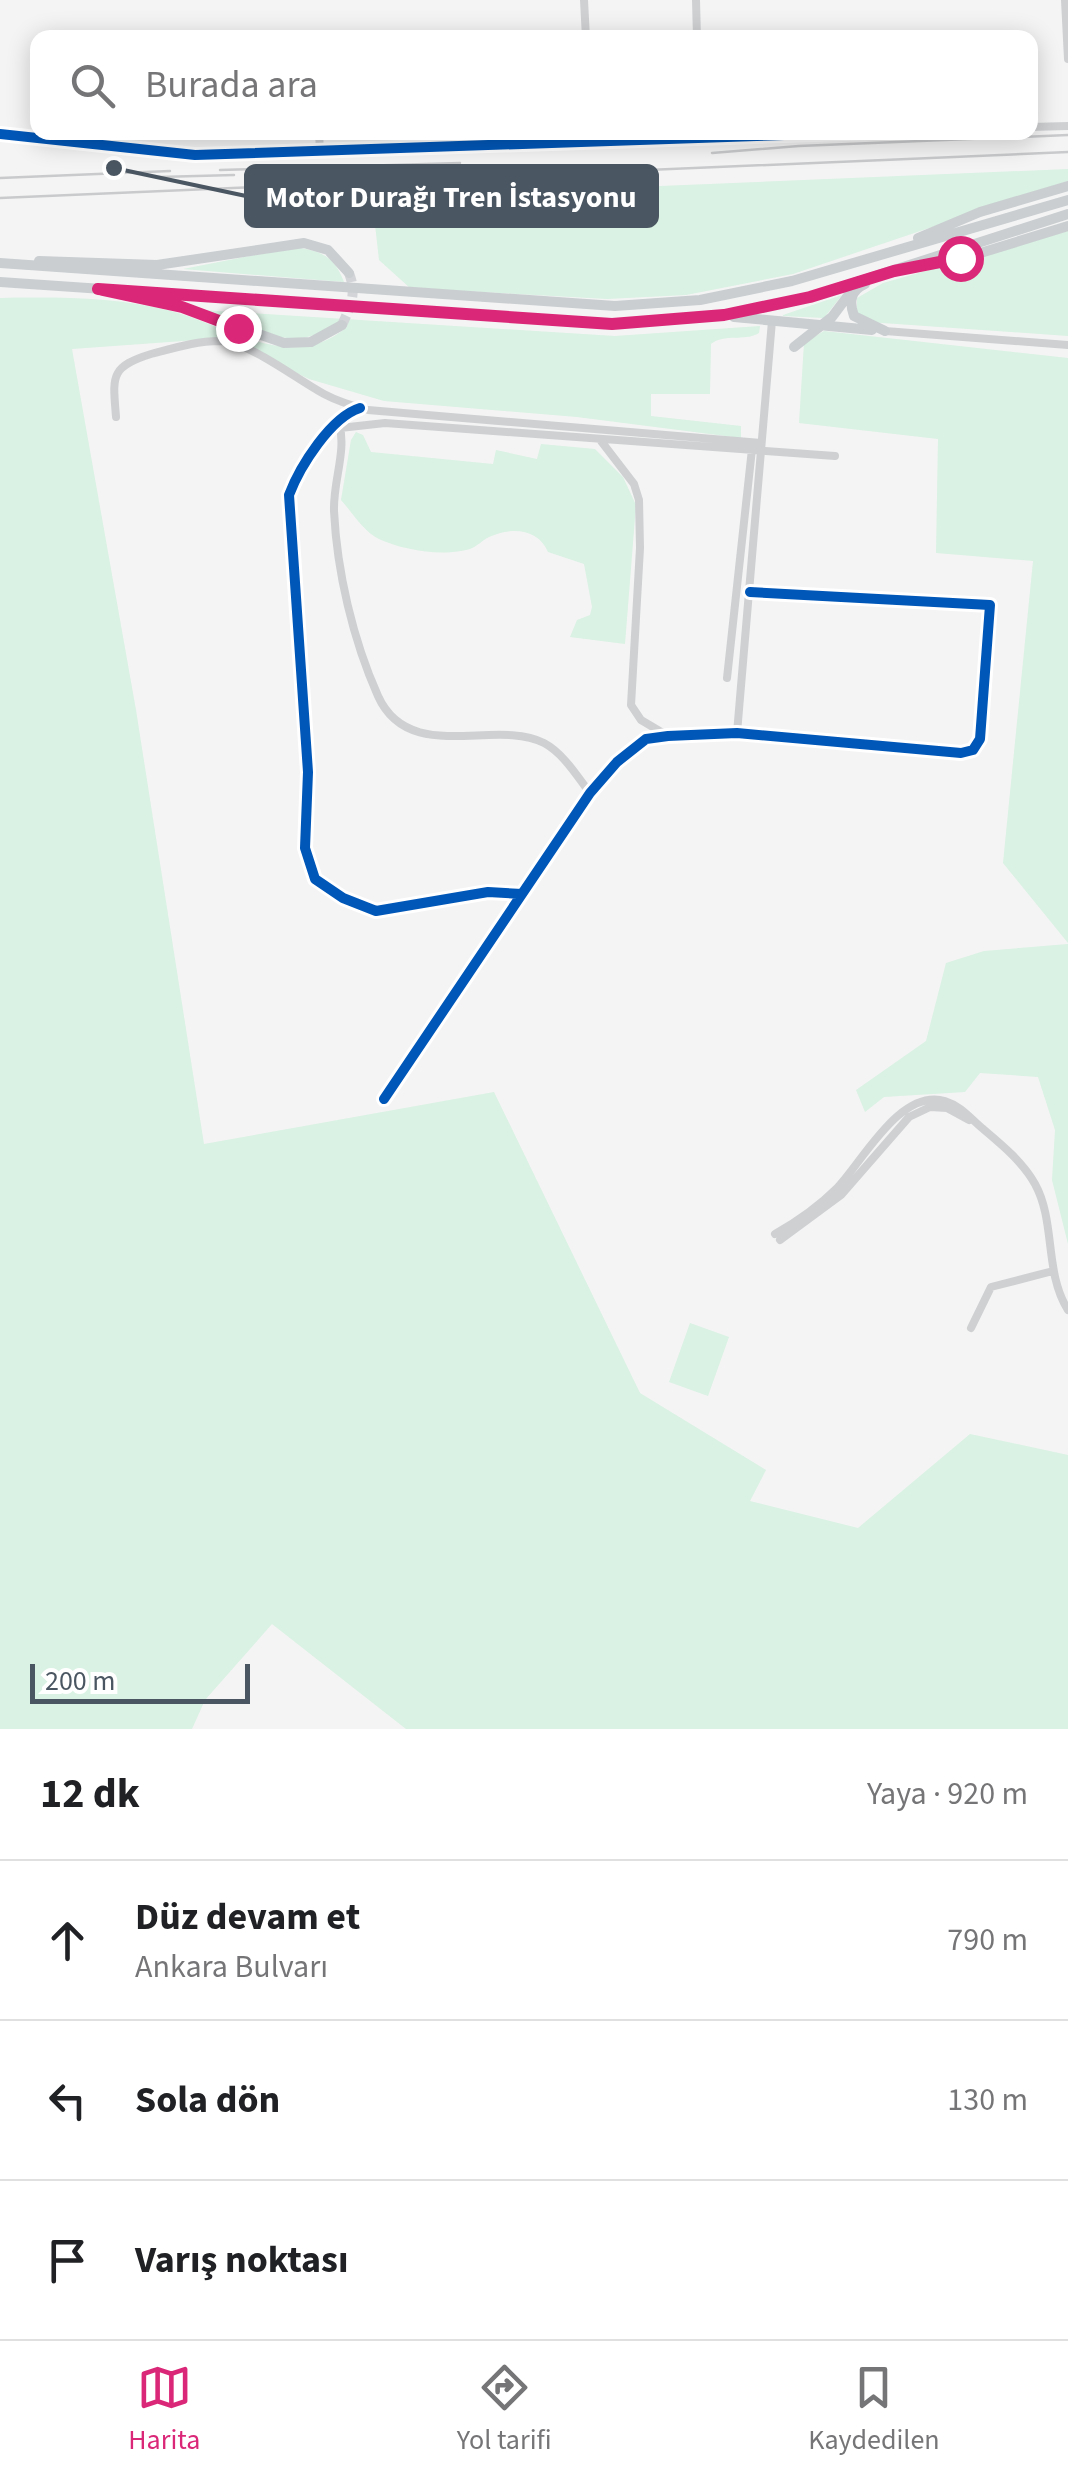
<!DOCTYPE html>
<html lang="tr">
<head>
<meta charset="utf-8">
<style>
  :root { --surface:#fff; --page:#f2f2f2; --text:#202124; --muted:#757577; --line:#e0e0e0; --accent:#db2777 }
  body { margin:0; font-family:"Source Sans 3",sans-serif; background:var(--page); color:var(--text) }
  .scale { position:absolute; left:30px; bottom:25px; width:220px; box-sizing:border-box; padding-left:10px; border:5px solid #4a5661; border-top:0; font-size:28px; line-height:35px; white-space:nowrap; color:#4a5661; -webkit-text-stroke:8px #fff; paint-order:stroke }
  .stop { position:absolute; width:30px; height:30px; margin:-22px; border:8px solid #db2777; border-radius:50%; background:#fff }
  .stop.end { background:#db2777; border-color:#fff; box-shadow:0 2px 10px #0008 }
  .list { margin:0; padding:0; list-style:none }
  h2 { display:flex; justify-content:space-between; align-items:center; height:130px; margin:0; padding:0 40px; font-size:42px }
  h2 small { font-size:32px; font-weight:400; color:var(--muted) }
  .list li { display:grid; grid-template-columns:65px 1fr auto; gap:30px; align-items:center; box-sizing:border-box; height:160px; padding:0 40px; border-top:2px solid var(--line) }
  .list b { display:block; font-size:38px; white-space:nowrap }
  .list p { margin:0; font-size:32px; white-space:nowrap; color:var(--muted) }
  .list em { font-size:32px; font-style:normal; color:var(--muted) }
  .icon { flex:none; width:55px; height:55px; fill:none; stroke:currentColor; stroke-width:2; stroke-linecap:round; stroke-linejoin:round }
  .map { position:relative; flex:none; width:1068px; height:1729px; overflow:hidden }
  .search { position:absolute; background:var(--surface); box-shadow:0 5px 25px #0003; left:30px; right:30px; top:30px; height:110px; display:flex; align-items:center; gap:25px; box-sizing:border-box; padding:0 35px; border-radius:20px; color:var(--muted); font-size:38px }
  .sheet { height:610px; background:var(--surface) }
  nav { display:flex; justify-content:space-around; align-items:center; box-sizing:border-box; height:140px; border-top:2px solid var(--line); background:var(--surface); font-size:28px; color:var(--muted) }
  nav a { display:grid; justify-items:center; gap:5px }
  nav .on { color:var(--accent) }
  .map>svg:first-child { display:block }
  .green { fill:#d9f2e3 }
  .lines { fill:none; stroke-linecap:round; stroke-linejoin:round }
  .major-tunnel { stroke:#d2d4d7; stroke-width:10; stroke-dasharray:10 5; stroke-linecap:butt }
  .minor { stroke:#ced0d2; stroke-width:8 }
  .major { stroke:#caced1; stroke-width:10 }
  .rail { stroke:#c9cacc; stroke-width:2.5 }
  .cycleway-casing { stroke:#fff; stroke-width:16 }
  .cycleway { stroke:#0057b8; stroke-width:10 }
  .route { stroke:#db2777; stroke-width:12 }
  .leader { fill:none; stroke:#4a5661; stroke-width:4 }
  .callout-dot { fill:#4a5661; stroke:#fff; stroke-width:4 }
  .callout { fill:#4a5661; stroke:#4a5661; stroke-width:4 }
  .callout-label { font-size:30px; text-anchor:middle; font-weight:bold; fill:#fff }
</style>
</head>
<body>
<div class="map">
<svg width="1068" height="1729" viewBox="0 0 1068 1729">
  <rect width="100%" height="100%" fill="#f4f4f4"/>
  <path class="green" d="M1068,169v12l-275,93 -107,21 -79,4 -197,-11 -31,-28 -7,-62z
    M1068,231v105l-200,-14 -11,-10v-14l26,-15z
    M296,247c27,5 38,9 48,35l-161,-13z
    M842,295l-18,23 -41,-2v-1z
    M0,298c56,-1 117,-1 171,13 58,15 121,63 176,16l-9,-4c-12,6 -23,14 -37,15 -26,4 -73,-19 -99,-28l413,26 145,-10 -1,7c-15,9 -35,0 -48,11l-1,50h-59v22l90,10v12l-164,-21 -193,-16 -75,-22 -84,-41 -153,11 64,361 68,434 290,-52 146,301 126,77 -16,31 108,27 112,-94 98,21v274h-662l-134,-105 -67,76 -13,29h-192z
    M824,331l244,27v585l-65,-80 30,-302 -97,-8 2,-114 -139,-16 5,-80z
    M356,432l7,3 8,17 122,12 3,-14 41,9 4,-15 54,5 28,28 13,28 -11,139 -55,-7 7,-17 13,-5 2,-8 -8,-43 -36,-12c-10,-24 -37,-25 -59,-15 -6,3 -13,10 -19,12 -26,8 -68,1 -91,-10 -15,-7 -27,-27 -38,-39l10,-60z
    M1068,944v300l-16,-64 3,-50 -17,-53 -58,-4 -15,19 -81,5 -19,15 -9,-22 70,-49 20,-78 38,-12z
    M690,1323l39,14 -21,59 -39,-14z"/>
  <g class="lines">
    <path class="major-tunnel" d="M342,325c9,-20 15,-31 7,-52"/>
    <path class="minor" d="M584,0l2,38
      M696,0l1,38
      M1065,0l3,59
      M1030,127l38,-1
      M319,132l1,19
      M0,134l195,21 679,-23
      M885,331l183,14
      M360,408c-29,9 -60,58 -71,87l19,277 -3,76 10,31 28,19 33,13 112,-19 34,2
      M116,417c-3,-40 -7,-50 35,-63 23,-6 45,-13 69,-13 30,1 76,38 104,53 13,7 29,12 44,16l393,33
      M339,421c8,31 -6,59 -5,90 3,61 19,129 44,185 31,69 117,22 166,47 19,10 33,33 46,50
      M340,428l45,-5 450,33
      M601,441l33,43 5,16 1,48 -9,157 10,15 27,16
      M727,678l25,-229
      M737,733l35,-412
      M384,1099l206,-306 27,-31 29,-23 22,-3 69,-3 224,20 12,-3 7,-11 10,-134 -240,-13
      M775,1234c21,-12 45,-29 62,-46 26,-27 63,-100 108,-87 16,5 25,17 37,27 19,16 41,34 53,56 21,38 9,88 33,126
      M780,1240l61,-45 68,-78 21,-10 17,1 22,12
      M971,1328l20,-41 62,-16"/>
    <path class="major" d="M918,238l62,-26 88,-26
      M39,261l118,4 147,-22 24,7 21,23
      M0,263l615,43 85,-6 92,-19 276,-81
      M929,265l32,-6 107,-33
      M0,282l612,42 112,-9 86,-18 258,-83
      M865,284c-15,7 -16,18 -11,32l31,15
      M139,298l43,9 102,36 27,-1 31,-17
      M734,317l138,13
      M794,347l38,-30 18,-24"/>
    <path class="rail" d="M712,153l87,-7 269,-11
      M220,170l240,-7
      M159,177l75,-2
      M0,178l170,-7
      M0,198l1068,-46"/>
    <g class="cycleway-casing">
      <path id="cycleway" d="M0,134l195,21 679,-23
        M360,408c-29,9 -60,58 -71,87l19,277 -3,76 10,31 28,19 33,13 112,-19 34,2
        M384,1099l206,-306 27,-31 29,-23 22,-3 69,-3 224,20 12,-3 7,-11 10,-134 -240,-13"/>
    </g>
    <use href="#cycleway" class="cycleway"/>
  </g>
  <g class="lines">
    <path class="route" d="M238,328l-56,-21 -84,-18 514,35 112,-9 86,-18 84,-26 66,-13"/>
  </g>
  <path class="leader" d="M114 168L246 196"/>
  <circle class="callout-dot" cx="114" cy="168" r="10"/>
  <rect class="callout" x="246" y="166" width="411" height="60" rx="10"/>
  <g class="callout-label">
    <text x="451" y="207">Motor Durağı Tren İstasyonu</text>
  </g>
</svg>
<div class="scale">200 m</div>
<div class="stop" style="left:960px;top:258px"></div>
<div class="stop end" style="left:238px;top:328px"></div>
<div class="search"><svg class="icon" aria-label="search" viewBox="0 0 24 24"><circle cx="10" cy="10" r="6"/><path d="M15 15l6 6"/></svg>Burada ara</div>
</div>
<section class="sheet">
<h2>12 dk<small>Yaya · 920 m</small></h2>
<ul class="list">
<li><svg class="icon" aria-label="ahead" viewBox="0 0 24 24"><path d="M12 20V5M6 11l6-6 6 6"/></svg><div><b>Düz devam et</b><p>Ankara Bulvarı</p></div><em>790 m</em></li>
<li><svg class="icon" aria-label="left" viewBox="0 0 24 24"><path d="M17 20v-9H6M10 6l-5 5 5 5"/></svg><div><b>Sola dön</b></div><em>130 m</em></li>
<li><svg class="icon" aria-label="arrive" viewBox="0 0 24 24"><path d="M6 21V4h12l-3 4 3 4H6"/></svg><div><b>Varış noktası</b></div></li>
</ul>
</section>
<nav>
<a class="on"><svg class="icon" aria-label="map" viewBox="0 0 24 24"><path d="M3 6l6-2 6 2 6-2v14l-6 2-6-2-6 2zM9 4v14M15 6v14"/></svg>Harita</a>
<a><svg class="icon" aria-label="directions" viewBox="0 0 24 24"><path d="M12 3l9 9-9 9-9-9zM9 14v-3h6M13 9l2 2-2 2"/></svg>Yol tarifi</a>
<a><svg class="icon" aria-label="saved" viewBox="0 0 24 24"><path d="M7 4h10v16l-5-4-5 4z"/></svg>Kaydedilen</a>
</nav>
</body>
</html>
